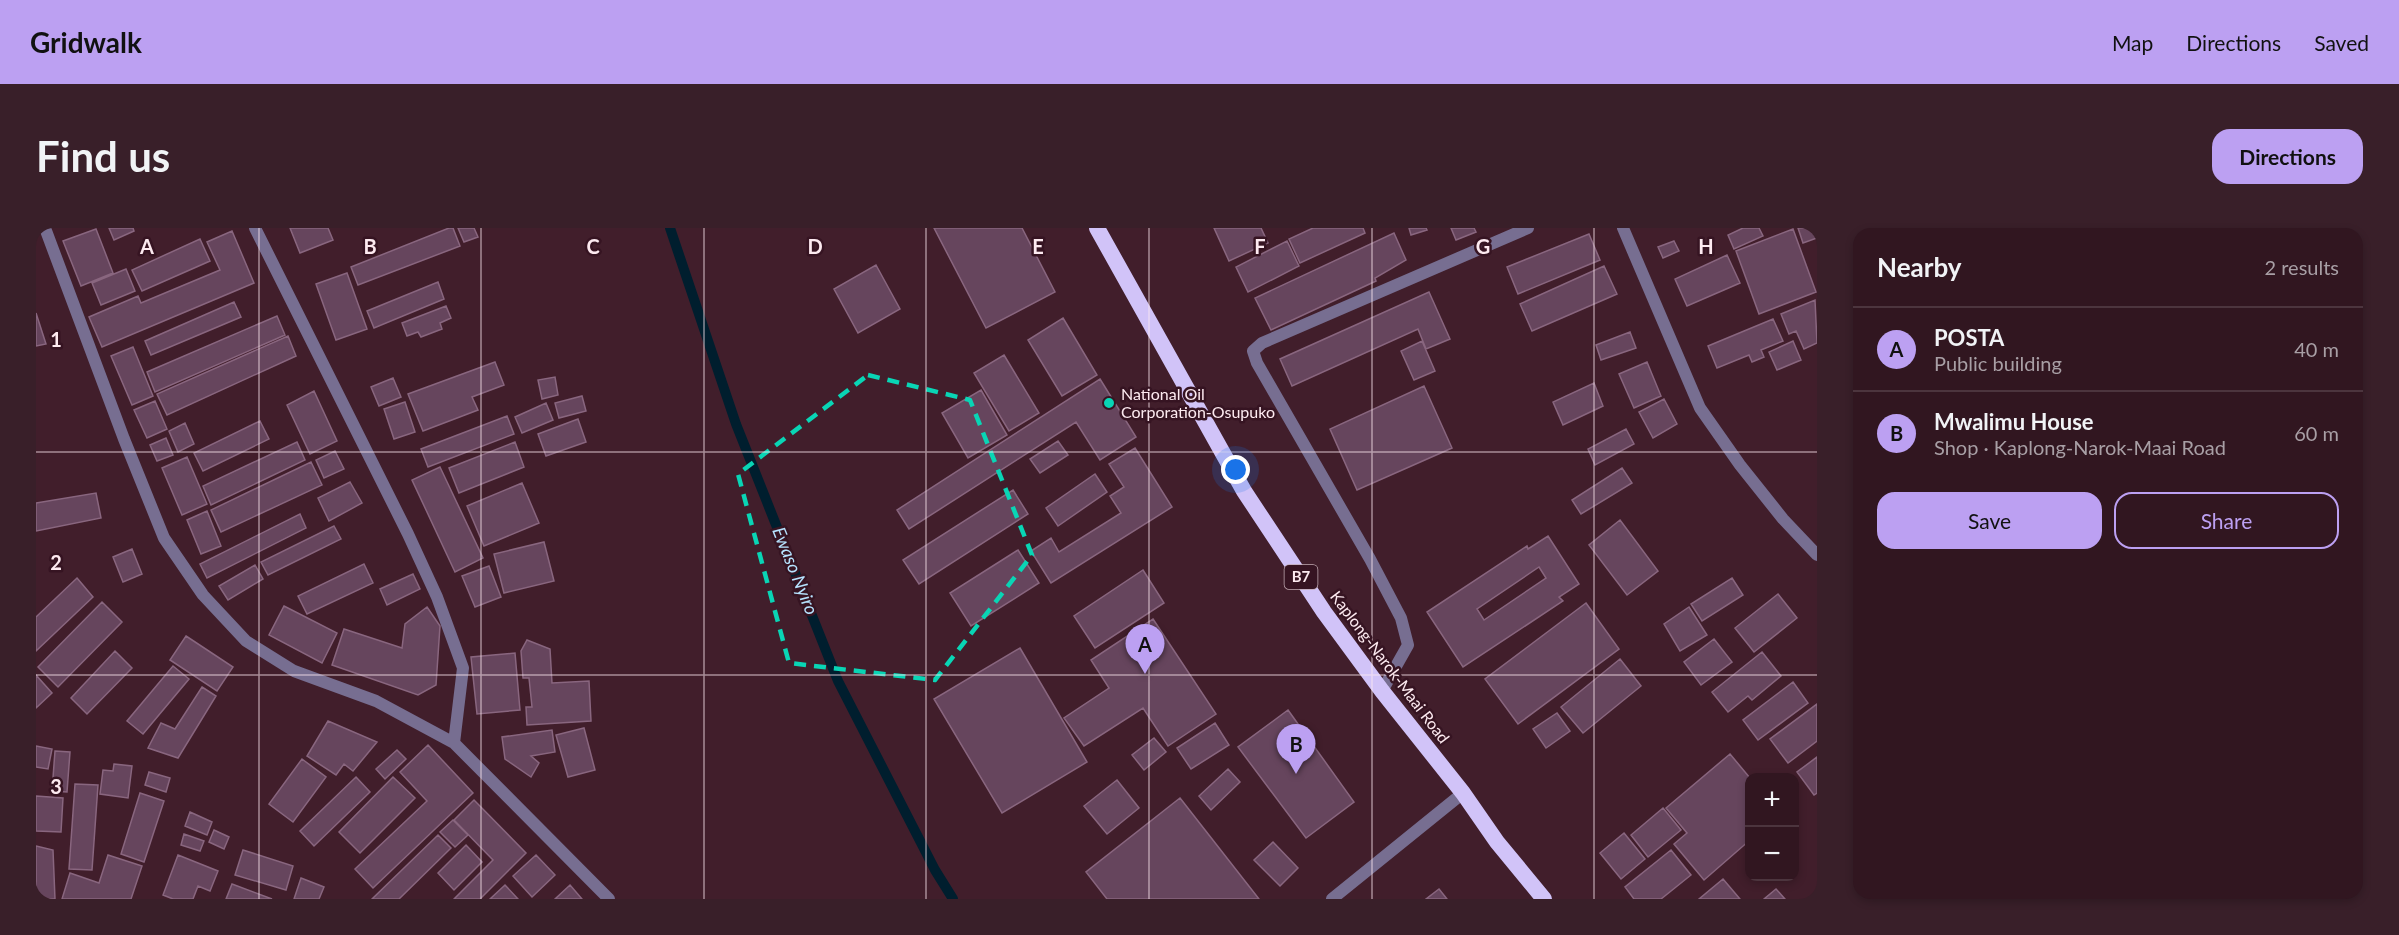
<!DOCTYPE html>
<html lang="en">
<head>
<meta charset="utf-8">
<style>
  :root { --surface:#311620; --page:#391f29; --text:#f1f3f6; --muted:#a89fa5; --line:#4c353e; --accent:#bca0f2 }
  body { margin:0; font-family:Lato,sans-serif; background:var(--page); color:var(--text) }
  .controls { position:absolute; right:18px; bottom:18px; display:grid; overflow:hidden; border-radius:12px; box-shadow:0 3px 9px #0003 }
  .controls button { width:54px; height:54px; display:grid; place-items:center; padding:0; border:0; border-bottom:2px solid var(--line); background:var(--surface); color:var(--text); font:30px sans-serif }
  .you { position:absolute; left:1200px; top:242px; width:21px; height:21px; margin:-15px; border:4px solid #fff; border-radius:50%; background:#1a73e8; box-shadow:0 0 0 9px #1a73e833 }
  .badge { display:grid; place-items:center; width:39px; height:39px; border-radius:50%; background:var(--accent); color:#111; font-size:20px; font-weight:700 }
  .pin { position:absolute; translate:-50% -50px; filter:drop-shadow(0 2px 3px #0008) }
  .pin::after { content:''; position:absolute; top:32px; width:21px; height:18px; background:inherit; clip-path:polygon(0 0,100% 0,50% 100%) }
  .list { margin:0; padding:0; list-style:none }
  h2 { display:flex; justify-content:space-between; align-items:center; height:78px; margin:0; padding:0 24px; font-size:26px }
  h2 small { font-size:20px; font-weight:400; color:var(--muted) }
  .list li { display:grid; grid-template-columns:39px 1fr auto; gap:18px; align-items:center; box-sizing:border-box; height:84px; padding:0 24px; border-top:2px solid var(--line) }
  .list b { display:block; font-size:22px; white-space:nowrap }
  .list p { margin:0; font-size:20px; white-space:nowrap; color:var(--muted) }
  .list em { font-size:20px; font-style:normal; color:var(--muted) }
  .actions { display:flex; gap:12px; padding:18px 24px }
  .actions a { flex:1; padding:14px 0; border:2px solid var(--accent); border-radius:18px; text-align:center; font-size:21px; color:var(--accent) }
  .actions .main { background:var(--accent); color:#111 }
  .map { position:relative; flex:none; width:1781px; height:671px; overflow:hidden; border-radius:18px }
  header { display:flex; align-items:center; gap:36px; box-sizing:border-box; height:84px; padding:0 30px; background:var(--accent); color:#111 }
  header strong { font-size:28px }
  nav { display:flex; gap:33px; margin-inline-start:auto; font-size:21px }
  .intro { display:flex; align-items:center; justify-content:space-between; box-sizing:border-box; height:144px; padding:0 36px }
  h1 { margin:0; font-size:42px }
  .button { padding:15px 27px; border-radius:18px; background:var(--accent); color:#111; font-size:21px; font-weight:700 }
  main { display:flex; gap:36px; padding:0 36px }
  aside { flex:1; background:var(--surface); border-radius:18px; box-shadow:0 3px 9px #0003 }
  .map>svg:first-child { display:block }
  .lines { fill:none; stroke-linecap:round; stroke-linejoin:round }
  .stream { stroke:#001e2e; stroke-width:10 }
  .building { fill:#66455d; stroke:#89667f; stroke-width:1.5; fill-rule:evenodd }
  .minor { stroke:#776e91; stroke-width:12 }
  .tertiary { stroke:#776e91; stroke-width:12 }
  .trunk { stroke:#d1c3f8; stroke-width:16 }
  .marked { fill:none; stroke:#09d5b5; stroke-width:4.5; stroke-dasharray:12 8; stroke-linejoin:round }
  .grid { fill:none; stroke:#fdeaf0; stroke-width:1.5; stroke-opacity:0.55 }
  .poi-dot { fill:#09d5b5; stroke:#361422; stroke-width:2 }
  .labels { text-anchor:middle; stroke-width:5; stroke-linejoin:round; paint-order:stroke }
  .shield { fill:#361422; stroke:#c1aab2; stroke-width:1.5 }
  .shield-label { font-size:15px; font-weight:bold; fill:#fdeaf0 }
  .poi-label { font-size:16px; fill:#fdeaf0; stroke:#361422; text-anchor:start }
  .street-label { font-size:16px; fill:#fdeaf0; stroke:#361422 }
  .water-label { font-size:18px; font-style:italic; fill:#b6e2fe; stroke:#361422 }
  .grid-label { font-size:20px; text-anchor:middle; font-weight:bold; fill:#fdeaf0; stroke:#361422; stroke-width:5; stroke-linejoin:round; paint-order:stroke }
</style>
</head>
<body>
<header>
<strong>Gridwalk</strong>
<nav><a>Map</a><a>Directions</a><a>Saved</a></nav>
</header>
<div class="intro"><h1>Find us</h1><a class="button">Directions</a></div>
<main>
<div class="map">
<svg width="1781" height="671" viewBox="0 0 1781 671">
  <rect width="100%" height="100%" fill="#411e2b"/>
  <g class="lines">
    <path class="stream" d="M634,0l66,196 102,257 97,189 18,29"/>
  </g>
  <path class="building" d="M73,0h24l1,3 -20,9z
    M254,0h38l5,12 -33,13z
    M413,0h4l7,18 -102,39 -7,-18z
    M422,0h16l4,9 -14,5z
    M898,0h88l33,64 -69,36z
    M1178,0h47l7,15 -39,18z
    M1277,0h50l2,5 -65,30 -11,-24z
    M1373,0h17l1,2 -16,5z
    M1415,0h23l2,4 -20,8z
    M1707,0h16l4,8 -29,13 -6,-14z
    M1762,0h19v10l-14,5z
    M60,1l17,44 -32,13 -18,-45z
    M1757,1l23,63 -57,22 -23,-63z
    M196,3l22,52 -152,64 -13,-30 49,-21 3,7 79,-33 -13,-28z
    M1358,5l12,27 -31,18 1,3 -105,49 -16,-32z
    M1553,6l11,26 -82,34 -11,-27z
    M164,11l10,22 -68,30 -10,-21z
    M1251,13l12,25 -51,26 -12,-25z
    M1638,13l5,10 -16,7 -5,-11z
    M1691,27l13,28 -53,23 -12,-27z
    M840,37l24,44 -42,24 -24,-44z
    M1568,38l13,28 -85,37 -12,-27z
    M90,41l9,22 -34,14 -9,-22z
    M311,45l20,56 -31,11 -20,-56z
    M402,54l6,17 -70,29 -7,-17z
    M1393,64l21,47 -24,10 -8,-20 -126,57 -12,-27z
    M1779,72l2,43 -13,6 -8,-18 -7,3 -8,-20z
    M198,74l7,15 -90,38 -6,-14z
    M410,78l5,12 -11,5 2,6 -21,8 -3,-5 -11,4 -5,-13z
    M0,85l10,31 -10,2z
    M241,88l8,19 -130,57 -8,-20z
    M1027,90l34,57 -35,21 -34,-56z
    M1737,91l10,22 -22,9 3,7 -12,5 -3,-7 -32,13 -9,-22z
    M1594,104l6,16 -35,12 -5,-15z
    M252,108l8,20 -129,59 -10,-21z
    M1386,113l13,30 -21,9 -13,-29z
    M1757,113l8,19 -24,10 -8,-18z
    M97,119l20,49 -21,9 -21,-49z
    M968,127l35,58 -30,18 -35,-58z
    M459,134l9,23 -32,12 6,13 -55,21 -15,-37z
    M1611,134l14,34 -27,12 -15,-34z
    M519,149l3,18 -16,4 -4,-19z
    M357,150l8,19 -22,9 -8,-19z
    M1064,151l36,58 -36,23 -24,-38 -167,107 -12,-19z
    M1558,155l9,23 -40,19 -10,-23z
    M1388,158l28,62 -95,42 -27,-61z
    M945,162l26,45 -39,23 -26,-45z
    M278,163l23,50 -27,13 -23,-49z
    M546,168l4,15 -27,7 -4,-15z
    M1628,171l13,25 -24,14 -14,-26z
    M119,173l12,28 -20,9 -13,-28z
    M369,174l10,30 -21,7 -10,-30z
    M510,175l7,17 -31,13 -7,-16z
    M471,188l7,18 -86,33 -7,-18z
    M542,191l8,23 -40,14 -8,-22z
    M224,193l9,18 -66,32 -9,-18z
    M149,195l9,21 -16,8 -9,-21z
    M1590,201l8,15 -39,21 -7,-16z
    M130,210l7,17 -16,6 -7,-16z
    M1022,213l10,14 -28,18 -10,-14z
    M261,214l8,18 -94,45 -8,-19z
    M479,214l9,25 -65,26 -10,-25z
    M1099,220l37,59 -121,76 -20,-32 20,-13 8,14 62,-39 -11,-17 14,-9 -15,-23z
    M299,223l9,18 -20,9 -8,-18z
    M151,229l20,47 -25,11 -20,-47z
    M275,234l11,23 -101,47 -10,-22z
    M404,239l43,91 -28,14 -43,-92z
    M1586,240l10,15 -51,31 -9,-14z
    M1059,246l12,18 -49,34 -12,-18z
    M314,254l12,21 -33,18 -11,-23z
    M486,255l17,40 -55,23 -17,-40z
    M977,262l15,24 -109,70 -16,-24z
    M60,265l5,25 -65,13v-28z
    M171,283l14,35 -20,8 -14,-34z
    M264,286l6,14 -99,50 -7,-14z
    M1584,292l38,51 -31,24 -38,-50z
    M298,298l7,13 -73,36 -7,-13z
    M1512,308l31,48 -20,13 4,4 -100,66 -36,-55 100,-66 1,3zM1503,339l7,11 -62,42 -7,-11z
    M508,314l10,39 -50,12 -10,-39z
    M96,321l10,25 -19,8 -10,-25z
    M982,322l21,33 -68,43 -21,-33z
    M328,336l9,19 -66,31 -9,-18z
    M219,337l8,14 -35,21 -9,-14z
    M453,338l12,31 -26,10 -13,-31z
    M1107,342l21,33 -69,45 -21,-32z
    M377,346l7,15 -33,16 -7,-16z
    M41,350l16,19 -57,54v-34z
    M1696,350l11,17 -41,26 -11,-17z
    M1742,366l19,24 -43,34 -19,-24z
    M66,374l20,20 -64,65 -20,-20z
    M1550,375l33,46 -101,75 -33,-45z
    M248,378l53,27 -15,30 -53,-28z
    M391,379l13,19 -4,59 -18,10 -86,-30 12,-36 58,19 3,-24z
    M1653,379l18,28 -27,16 -16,-27z
    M1117,391l63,95 -48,32 -25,-38 -59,38 -20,-28 45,-30 -18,-28z
    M150,408l47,31 -16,24 -47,-31z
    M1678,411l18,23 -31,23 -17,-23z
    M491,412l23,9 2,34 37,-2 2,40 -64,4 -1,-18h6l-3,-29h-6l-2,-27z
    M984,420l67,114 -85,51 -68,-114z
    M79,423l17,17 -45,46 -16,-16z
    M1726,424l19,24 -29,24 -4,-4 -20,16 -16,-20z
    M479,425l5,57 -43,4 -6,-57z
    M1584,431l21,27 -58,47 -22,-26z
    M137,438l16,13 -46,55 -16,-13z
    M0,447l16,18 -16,15z
    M1757,454l15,21 -50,37 -15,-20z
    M166,459l14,9 -38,62 -30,-10 13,-25 14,6z
    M1781,476v37l-29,22 -18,-24z
    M1252,482l66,92 -48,36 -68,-91z
    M1521,485l13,18 -24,17 -13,-19z
    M292,493l49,21 -24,29 -9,-7 -8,11 -29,-19z
    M1179,495l14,22 -38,24 -14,-21z
    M548,500l11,42 -27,7 -12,-42z
    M516,502l3,22 -24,4 8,7 -8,14 -26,-18 -3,-22z
    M1118,510l12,14 -22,18 -12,-15z
    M392,517l45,48 -100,95 -18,-19 72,-68 -27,-29z
    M0,518l16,3 -4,20 -12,-2z
    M361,522l9,9 -21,20 -9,-10z
    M19,523l15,1 -3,40 -15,-1z
    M1694,526l20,24v62l-46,40 -30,-36 13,-11 -21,-25z
    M1781,529v36l-3,2 -17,-23z
    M266,531l24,18 -33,45 -24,-18z
    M78,536l18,2 -4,32 -28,-4 3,-24 10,1z
    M1192,541l12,13 -29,28 -12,-14z
    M113,544l21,6 -4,14 -21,-7z
    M320,549l14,15 -56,54 -14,-15z
    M357,549l22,21 -55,55 -21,-21z
    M1081,552l22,28 -32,26 -23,-28z
    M39,556l23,1 -6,85 -23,-1z
    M104,565l24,8 -20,61 -23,-8z
    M0,568l27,2 -2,34 -25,-1z
    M1144,570l79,101h-152l-21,-27z
    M438,572l52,53 -46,46h-26l39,-39 -39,-40z
    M1627,580l18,22 -33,27 -17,-22z
    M154,584l22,10 -5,13 -22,-9z
    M417,592l15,15 -13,12 -15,-15z
    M178,602l15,7 -5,12 -15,-7z
    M1588,605l21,26 -24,20 -21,-26z
    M148,606l20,7 -4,10 -19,-6z
    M402,607l13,13 -52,51h-27z
    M1237,614l25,26 -18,18 -26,-26z
    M430,617l16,17 -28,28 -16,-17z
    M0,618l17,4 2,49h-19z
    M207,622l50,16 -7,24 -51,-15z
    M1635,622l20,25 -30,24h-27l-9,-12z
    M72,627l34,11 -11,33h-69l8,-26 29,10z
    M142,627l40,16 -8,20 -12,-5 -5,13h-20l-10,-4z
    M500,627l19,20 -23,22 -19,-21z
    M265,650l23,9 -5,12h-25z
    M1687,651l17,20h-41z
    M196,656l40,15h-46z
    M469,657l13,14h-28z
    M534,657l12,14h-27z
    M1403,661l8,10h-21z
    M1740,661l9,10h-21z"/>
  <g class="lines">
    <path class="minor" d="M9,0l79,211 40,99 39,57 43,46 48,30 82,30 78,42 155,156
      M219,0l153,306 29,63 26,71 -9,75
      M1587,0l77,180 40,57 43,54 34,36
      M1346,463l26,-46 -7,-27 -31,-59 -113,-196 -4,-12 9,-8 266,-115"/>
    <path class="tertiary" d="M1296,671l131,-106"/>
    <path class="trunk" d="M1061,0l147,263 80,121 58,79 81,102 34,49 47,57"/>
  </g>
  <path class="marked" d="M832,147l102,25 62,155 -97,125 -146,-17 -51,-189z"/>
  <path class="grid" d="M223,0v671M445,0v671M668,0v671M890,0v671M1113,0v671M1336,0v671M1558,0v671M0,224h1781M0,447h1781"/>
  <circle class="poi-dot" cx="1073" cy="175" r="6"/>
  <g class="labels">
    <rect class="shield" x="1248.5" y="337" width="33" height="24" rx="4.5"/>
    <g class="shield-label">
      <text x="1265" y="354">B7</text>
    </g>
    <g class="poi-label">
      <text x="1085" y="172">National Oil<tspan x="1085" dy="18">Corporation-Osupuko</tspan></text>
    </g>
    <g class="street-label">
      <text transform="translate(1354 439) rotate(53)" y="6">Kaplong-Narok-Maai Road</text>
    </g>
    <g class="water-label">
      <text transform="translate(759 343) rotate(68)" y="6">Ewaso Nyiro</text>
    </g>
  </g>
  <g class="grid-label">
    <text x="111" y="26">A</text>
    <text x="334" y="26">B</text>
    <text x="557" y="26">C</text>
    <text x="779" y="26">D</text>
    <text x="1002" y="26">E</text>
    <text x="1224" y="26">F</text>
    <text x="1447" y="26">G</text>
    <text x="1670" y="26">H</text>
    <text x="20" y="119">1</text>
    <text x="20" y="342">2</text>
    <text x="20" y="566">3</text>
  </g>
</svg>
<div class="controls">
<button>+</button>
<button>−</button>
</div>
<div class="you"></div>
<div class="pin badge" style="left:1109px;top:446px">A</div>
<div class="pin badge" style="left:1260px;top:546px">B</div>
</div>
<aside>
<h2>Nearby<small>2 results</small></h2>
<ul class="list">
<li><span class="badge">A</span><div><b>POSTA</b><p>Public building</p></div><em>40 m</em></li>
<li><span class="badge">B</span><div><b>Mwalimu House</b><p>Shop · Kaplong-Narok-Maai Road</p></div><em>60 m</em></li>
</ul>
<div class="actions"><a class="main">Save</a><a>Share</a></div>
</aside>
</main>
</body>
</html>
